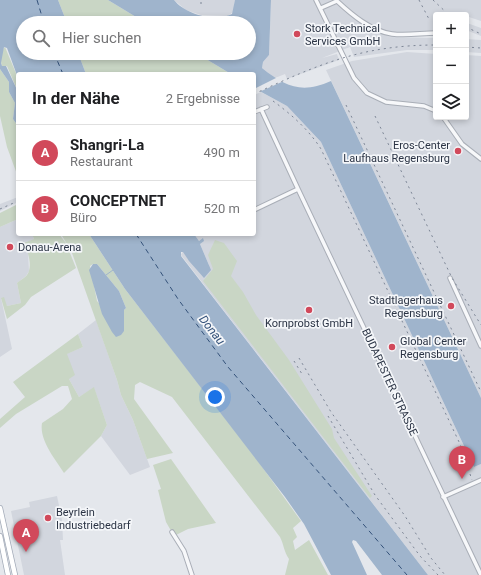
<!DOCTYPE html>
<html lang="de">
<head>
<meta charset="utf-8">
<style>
  :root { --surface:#fff; --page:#f2f2f2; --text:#202124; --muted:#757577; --line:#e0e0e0; --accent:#d1495b }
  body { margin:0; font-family:Roboto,sans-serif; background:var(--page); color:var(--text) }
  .controls { position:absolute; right:12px; top:12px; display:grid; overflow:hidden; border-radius:4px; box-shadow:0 2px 6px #0003 }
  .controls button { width:36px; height:36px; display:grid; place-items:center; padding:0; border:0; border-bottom:1px solid var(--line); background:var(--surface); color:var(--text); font:20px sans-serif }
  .you { position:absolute; left:215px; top:397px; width:14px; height:14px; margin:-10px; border:3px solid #fff; border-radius:50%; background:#1a73e8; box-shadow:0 0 0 6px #1a73e833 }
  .badge { display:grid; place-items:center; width:26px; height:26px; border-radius:50%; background:var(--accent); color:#fff; font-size:13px; font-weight:700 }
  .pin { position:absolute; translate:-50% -33px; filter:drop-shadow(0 1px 2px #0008) }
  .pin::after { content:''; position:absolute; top:21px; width:14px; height:12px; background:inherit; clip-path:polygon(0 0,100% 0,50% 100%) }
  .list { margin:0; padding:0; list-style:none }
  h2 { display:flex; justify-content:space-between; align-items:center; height:52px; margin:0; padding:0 16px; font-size:17px }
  h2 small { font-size:13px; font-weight:400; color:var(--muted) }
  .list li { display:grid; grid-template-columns:26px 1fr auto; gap:12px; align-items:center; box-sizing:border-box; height:56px; padding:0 16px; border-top:1px solid var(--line) }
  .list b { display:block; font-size:15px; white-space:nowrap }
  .list p { margin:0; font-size:13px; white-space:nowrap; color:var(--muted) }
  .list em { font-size:13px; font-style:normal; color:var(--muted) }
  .icon { flex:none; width:22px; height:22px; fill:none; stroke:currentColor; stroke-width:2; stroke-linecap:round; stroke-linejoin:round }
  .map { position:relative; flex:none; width:481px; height:575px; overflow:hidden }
  .search { position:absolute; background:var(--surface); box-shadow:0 2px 6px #0003; left:16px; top:16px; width:240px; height:44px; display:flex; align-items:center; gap:10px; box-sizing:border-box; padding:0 14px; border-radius:22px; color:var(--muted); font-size:15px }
  .panel { position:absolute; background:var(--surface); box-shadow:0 2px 6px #0003; left:16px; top:72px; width:240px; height:164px; border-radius:4px }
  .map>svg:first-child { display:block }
  .built { fill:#d2d6de }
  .green { fill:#c9d6c5; fill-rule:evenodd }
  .water { fill:#9fb4cc }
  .pier { fill:#e4e7ec }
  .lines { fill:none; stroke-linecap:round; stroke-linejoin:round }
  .stream { stroke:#9fb4cc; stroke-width:1 }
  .ferry { stroke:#34527a; stroke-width:1; stroke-dasharray:5 4; stroke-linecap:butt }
  .minor-casing { stroke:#a9aeb7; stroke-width:5.5 }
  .major-casing { stroke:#a3abb8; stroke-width:6 }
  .minor { stroke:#f7f8fa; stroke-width:3.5 }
  .major { stroke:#fff; stroke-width:4.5 }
  .rail { stroke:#7d8696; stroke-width:1; stroke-dasharray:2 4; stroke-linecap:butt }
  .poi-dot { fill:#d1495b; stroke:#f4f6f9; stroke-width:1.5 }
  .labels { text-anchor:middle; stroke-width:3.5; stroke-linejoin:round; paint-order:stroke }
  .poi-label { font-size:11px; fill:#2b3445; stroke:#f4f6f9; text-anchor:start }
  .street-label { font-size:11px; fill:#2b3445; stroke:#f4f6f9 }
  .water-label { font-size:12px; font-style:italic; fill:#34527a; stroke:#f4f6f9 }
</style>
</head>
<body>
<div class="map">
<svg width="481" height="575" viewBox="0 0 481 575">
  <rect width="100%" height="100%" fill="#e4e7ec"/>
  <path class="built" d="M174,0h61l-1,11 -6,5 -27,-1 -15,-5z
    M271,0h210v21l-12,-4 -3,2v-4h-30v18l-50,4 50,1v12h-29l-53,7 -4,-10 -28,11 15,-4 2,6 -52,19 -2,-5 -10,4 -13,-10 1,-6 6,-7z
    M467,23l14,5v8l-15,-6z
    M466,39l15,1v13l-15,-1z
    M407,52l29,2v63h30v-62l15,1v342l-155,-328 26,-9z
    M261,92l26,14 34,36 153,325 7,-3v111h-53l-247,-320 2,-4 5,8 21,6 -9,-21 2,-5 -3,2 -5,-7h60v-139z
    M18,197v5l-18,9v-7z
    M18,219v15h14l2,5 -6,14 1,18 -3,5 -9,7 4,20 -14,3 -6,-8 11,51 -12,8v-130z
    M96,320l21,60 4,15 12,25 17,47 -20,8 -29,-39 6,-11 -13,-37 -15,9 -10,-18 -3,-25 17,-7 -5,-13z
    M57,496l5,24 1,20h-3l5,35h-41l-13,-64 19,-4 -1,-5z"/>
  <path class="green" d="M58,0h50l38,23h-79z
    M5,47l13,31v14l-11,-26h-5c-2,-5 -1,-15 3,-19z
    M78,53h118l35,21h-145z
    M0,69l9,13v10l6,11 -2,16 5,7v51l-11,-30 -7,-31z
    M18,204v15l-18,8v-14z
    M32,234h27l7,9 10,25 -45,29 -6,8 -18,14 -6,-21 3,-1 3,9 14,-3 -4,-20c3,-3 8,-5 10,-8 6,-9 1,-23 -3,-32l10,-4z
    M61,234h28l36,55 130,168 46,64 -8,7 4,9 -4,4 2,9 14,-10 19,35h-43l4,-16c-5,-7 -5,-14 -9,-22l-108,-140 -32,-15 -5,3 -1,14 39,54 -26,6 -14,-39 -12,-25 -4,-15 -45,-127zM93,264h4l22,27 7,17 -2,2v21l-27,-30 -7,-35z
    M215,240l9,3 13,18 -6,15 12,16 13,23 33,45 43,69 2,9 38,58 -2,2 -167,-217 10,-12 -5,-14z
    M78,334l5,13 -16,7 8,21 -6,4 10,18 15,-10 13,38 -6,11 -37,37c-9,-14 -25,-33 -22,-50l21,-14 9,-10 -4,-13h-6l-46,28 -16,14v-9l25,-22 -12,-15z
    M171,459l45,64 -28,6 -14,7 -8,-14 -8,-32 3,-1 -8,-24z"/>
  <path class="water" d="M0,0h58l9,23h-44v30h55l8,21h-68v4l-11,-30 -3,-1 -3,16 1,3h4l12,26v34l-5,-7 2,-16 -6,-11v-10l-9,-13z
    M108,0h66c11,14 41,23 58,14l3,-14h36l-2,55 -6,7 -1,6c24,19 40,26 69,13l150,317v66l-7,3 -153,-325 -34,-36 -33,-18v-14h-23l-35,-21h53v-30h-103z
    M89,234h105l5,7 4,-3 1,3 -4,3 11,26 -7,8 -15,-17 -6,-9h-2v4l247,319h-46l-26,-34 -3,-1 -1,2 15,33h-36l-27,-51 -19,-27 -160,-208z
    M93,264h4l22,27 7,17 -2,2v21l-3,4 -5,2 -4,-5 -10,-18 -13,-44z"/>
  <path class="pier" d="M278,77l6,4 -25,11 -5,-3z"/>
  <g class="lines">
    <path class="stream" d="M106,275l7,-5"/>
    <path class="ferry" d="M37,0l7,23
      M54,53l9,21
      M136,234l42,65 50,68 179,208"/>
    <g class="minor-casing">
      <path id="minor" d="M316,0l38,78 13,15 19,9 38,4 12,5
        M321,8l16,-7c15,14 34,30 55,33 15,2 30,-1 44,-1
        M261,109l37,80
        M254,112l13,-5
        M443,117l19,27 19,15
        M254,210l44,-21 183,386
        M450,278l31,68
        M443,497l38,-17
        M172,532l12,19 8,24"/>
    </g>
    <g class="major-casing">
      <path id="major" d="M0,508l15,67
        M0,536l8,39"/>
    </g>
    <use href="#minor" class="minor"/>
    <use href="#major" class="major"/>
    <path class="rail" d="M419,0l11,21
      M433,0l16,15
      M201,4v-4
      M466,27l15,7
      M466,47l15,1
      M254,94c65,-30 109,-49 182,-49
      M273,101c18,13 36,29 48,48l139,295 12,36
      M346,105l135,287
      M375,116l77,162 29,47
      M0,209l18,-8
      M299,358l32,54 74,104 26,42 14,17
      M294,361l8,13
      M328,416l47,79 45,61 18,19"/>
  </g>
  <g class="poi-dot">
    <circle cx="297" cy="34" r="4"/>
    <circle cx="458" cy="151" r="4"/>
    <circle cx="10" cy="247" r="4"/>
    <circle cx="451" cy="306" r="4"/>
    <circle cx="309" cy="310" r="4"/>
    <circle cx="392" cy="347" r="4"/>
    <circle cx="48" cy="518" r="4"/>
  </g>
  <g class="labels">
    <g class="poi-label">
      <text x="305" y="32">Stork Technical<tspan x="305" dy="13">Services GmbH</tspan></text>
      <text x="450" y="149" text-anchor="end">Eros-Center<tspan x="450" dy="13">Laufhaus Regensburg</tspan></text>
      <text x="18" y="251">Donau-Arena</text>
      <text x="443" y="304" text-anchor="end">Stadtlagerhaus<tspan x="443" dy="13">Regensburg</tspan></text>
      <text x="309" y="327" text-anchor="middle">Kornprobst GmbH</text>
      <text x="400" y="345">Global Center<tspan x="400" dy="13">Regensburg</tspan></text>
      <text x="56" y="516">Beyrlein<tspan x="56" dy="13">Industriebedarf</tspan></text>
    </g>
    <g class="street-label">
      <text transform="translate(390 382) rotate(65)" y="4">BUDAPESTER STRASSE</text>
    </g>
    <g class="water-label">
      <text transform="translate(212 330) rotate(52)" y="4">Donau</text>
    </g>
  </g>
</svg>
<div class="controls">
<button>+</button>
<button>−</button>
<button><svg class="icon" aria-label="layers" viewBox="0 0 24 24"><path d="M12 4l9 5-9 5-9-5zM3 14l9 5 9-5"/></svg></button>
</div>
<div class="you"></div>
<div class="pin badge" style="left:26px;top:552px">A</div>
<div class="pin badge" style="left:462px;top:479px">B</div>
<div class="search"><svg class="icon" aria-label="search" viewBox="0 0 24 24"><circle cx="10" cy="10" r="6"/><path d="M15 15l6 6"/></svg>Hier suchen</div>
<section class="panel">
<h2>In der Nähe<small>2 Ergebnisse</small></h2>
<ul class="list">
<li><span class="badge">A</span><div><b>Shangri-La</b><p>Restaurant</p></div><em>490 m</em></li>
<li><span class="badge">B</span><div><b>CONCEPTNET</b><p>Büro</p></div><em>520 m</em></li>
</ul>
</section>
</div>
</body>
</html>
